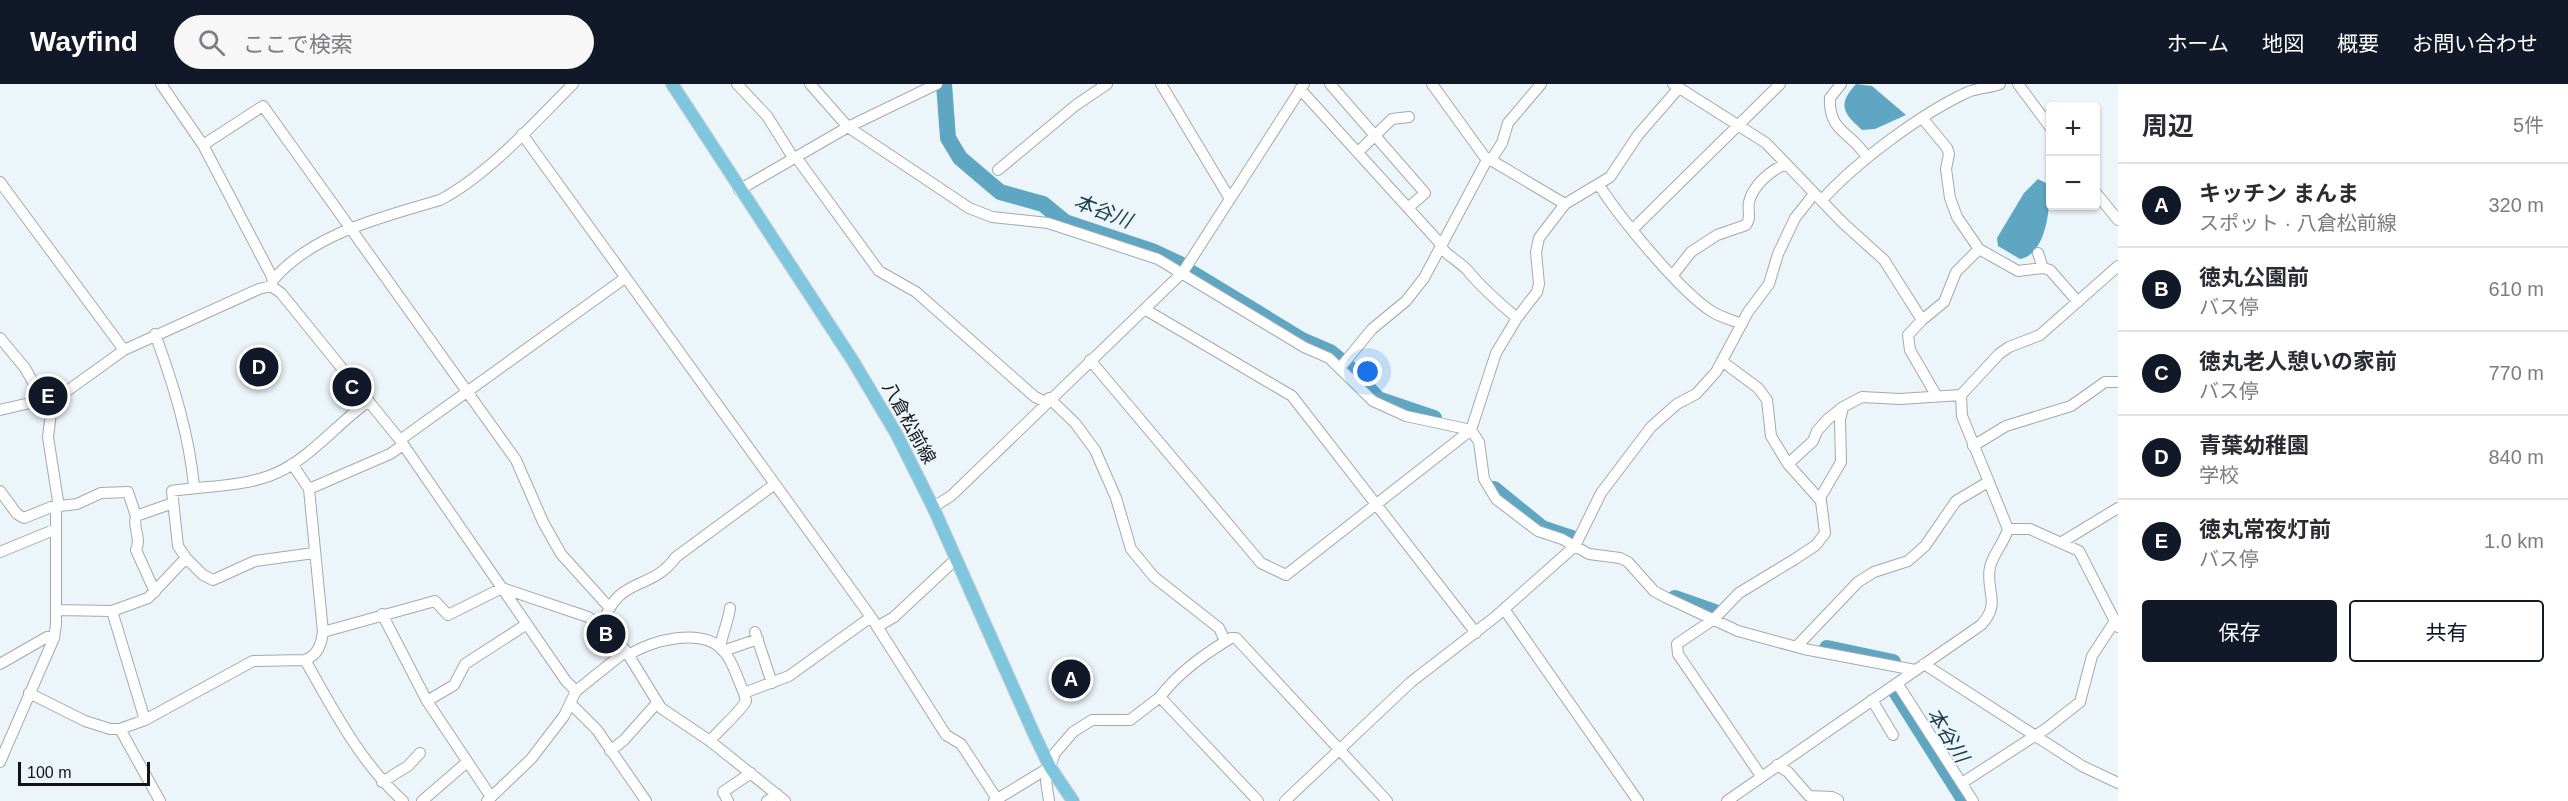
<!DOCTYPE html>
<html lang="ja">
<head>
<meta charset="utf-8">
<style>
  :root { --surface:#fff; --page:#f7f7f7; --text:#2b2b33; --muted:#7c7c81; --line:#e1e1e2; --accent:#111827 }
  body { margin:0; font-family:Arial,"Noto Sans JP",sans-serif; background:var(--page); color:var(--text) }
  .controls { position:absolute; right:18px; top:18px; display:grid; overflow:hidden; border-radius:6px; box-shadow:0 2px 4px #0004 }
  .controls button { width:54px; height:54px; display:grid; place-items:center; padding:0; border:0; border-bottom:2px solid var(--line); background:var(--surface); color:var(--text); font:30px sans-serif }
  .scale { position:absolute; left:18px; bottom:15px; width:132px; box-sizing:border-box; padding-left:6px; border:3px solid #111416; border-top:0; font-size:16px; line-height:21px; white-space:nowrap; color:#111416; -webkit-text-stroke:4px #ecf6fa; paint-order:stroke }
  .you { position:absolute; left:1368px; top:288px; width:21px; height:21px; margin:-15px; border:4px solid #fff; border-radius:50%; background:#1a73e8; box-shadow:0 0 0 9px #1a73e833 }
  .badge { display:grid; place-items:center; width:39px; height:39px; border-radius:50%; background:var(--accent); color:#fff; font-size:20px; font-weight:700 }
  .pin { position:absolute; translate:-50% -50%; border:3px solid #fff; box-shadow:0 2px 6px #0006 }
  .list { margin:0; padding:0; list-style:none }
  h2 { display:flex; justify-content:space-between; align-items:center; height:78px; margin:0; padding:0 24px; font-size:26px }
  h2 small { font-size:20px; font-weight:400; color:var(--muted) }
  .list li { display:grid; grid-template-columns:39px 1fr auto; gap:18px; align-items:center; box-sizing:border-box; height:84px; padding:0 24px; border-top:2px solid var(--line) }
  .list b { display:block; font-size:22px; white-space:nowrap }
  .list p { margin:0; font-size:20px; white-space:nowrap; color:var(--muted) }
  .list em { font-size:20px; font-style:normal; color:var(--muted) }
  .actions { display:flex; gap:12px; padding:18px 24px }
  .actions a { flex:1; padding:14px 0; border:2px solid var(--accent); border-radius:6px; text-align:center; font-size:21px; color:var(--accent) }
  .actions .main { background:var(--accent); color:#fff }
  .icon { flex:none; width:33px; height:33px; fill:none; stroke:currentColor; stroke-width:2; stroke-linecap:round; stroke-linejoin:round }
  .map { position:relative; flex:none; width:2118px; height:717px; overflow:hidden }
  header { display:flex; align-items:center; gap:36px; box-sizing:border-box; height:84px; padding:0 30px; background:var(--accent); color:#fff }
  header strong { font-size:28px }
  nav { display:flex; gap:33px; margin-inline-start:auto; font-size:21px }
  .search { width:420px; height:54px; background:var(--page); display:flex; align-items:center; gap:15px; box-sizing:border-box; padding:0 21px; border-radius:33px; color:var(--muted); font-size:22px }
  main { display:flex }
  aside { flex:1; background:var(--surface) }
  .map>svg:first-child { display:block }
  .water { fill:#5ea6c2 }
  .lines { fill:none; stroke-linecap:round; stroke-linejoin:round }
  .river { stroke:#5ea6c2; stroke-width:16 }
  .minor-casing { stroke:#a1aaae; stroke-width:12 }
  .major-casing { stroke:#cfd0d0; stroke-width:14 }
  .minor { stroke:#fff; stroke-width:10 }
  .major { stroke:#7dc6de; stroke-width:12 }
  .labels { text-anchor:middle; stroke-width:4.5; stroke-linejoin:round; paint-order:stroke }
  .street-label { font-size:18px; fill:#111416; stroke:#ecf6fa }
  .water-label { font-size:20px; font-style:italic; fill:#193b48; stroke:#ecf6fa }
</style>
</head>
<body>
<header>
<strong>Wayfind</strong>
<div class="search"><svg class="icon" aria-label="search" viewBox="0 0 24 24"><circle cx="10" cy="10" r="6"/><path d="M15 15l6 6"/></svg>ここで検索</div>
<nav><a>ホーム</a><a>地図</a><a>概要</a><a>お問い合わせ</a></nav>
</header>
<main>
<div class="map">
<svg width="2118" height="717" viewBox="0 0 2118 717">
  <rect width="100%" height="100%" fill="#ecf6fa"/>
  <path class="water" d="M1856,0l16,2 34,29 -31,14 -13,1c-19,-17 -25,-25 -6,-46z
    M2038,95l12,6c0,22 -3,69 -30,74l-22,-13 -1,-8 27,-45z"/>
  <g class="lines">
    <path class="river" d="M944,0l4,54 12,20 40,34 43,12 22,18 87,29 28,13
      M1192,189l110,67 28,12 11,9
      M1348,283l30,32 56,19
      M1494,405l48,39 33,11
      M1675,514l40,14
      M1827,564l66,14
      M1895,606l70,111"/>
    <g class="minor-casing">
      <path id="minor" d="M161,0l42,61
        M737,0l30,32 27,43
        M810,0l38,43 121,81 23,9 56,6 110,36 146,88 25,11 44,43 33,15 65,14 8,12 5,37 12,20 42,32 24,8 27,15 31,4 8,4 26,29 11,6 73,34 66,18 111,21
        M1161,0l69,115
        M1330,0l95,109 -17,15
        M1432,0l52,72 81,48
        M1673,0l93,59 77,80 41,37 38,60
        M1841,0l-11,14c-2,35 24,35 37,60
        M2018,0l32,43
        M1300,5l138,152c6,15 20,18 30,30 15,18 31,32 49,47
        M1923,35l24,29 2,6 -3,15 4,29 7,19 22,32 39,22 25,-3 7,2 28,32
        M522,50l349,483 75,118 15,9 36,55
        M1358,68l34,-33 17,-2
        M796,73l83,114 37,21 119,105 11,5
        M1491,76l11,-17 6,-20 33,-39
        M998,86l78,-65 31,-21
        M0,98l124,168
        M1599,101c21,33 80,105 112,126 9,6 21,9 31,13
        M739,106l109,-63 89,-43
        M2096,109l22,27
        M1822,116c34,-38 100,-87 146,-108 10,-4 21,-4 32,-8
        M1633,145l147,-145
        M2038,169l5,15
        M1673,191l18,-23 26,-17 29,-10c6,-8 1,-14 3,-23 4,-17 22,-32 37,-38
        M273,196c40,-47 110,-63 167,-80 49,-26 94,-77 133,-116
        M271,202l2,-6 -3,-7 -67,-128 60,-39 253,354 27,62 18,32 47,52
        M1146,226l146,86 184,237
        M155,250c18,49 34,100 39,152
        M0,254l25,30 18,32 -43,10
        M1090,276l171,203 25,12 185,-145 25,-77 21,-35 20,-26 2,-8 -3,-32 3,-14 26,-34 45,-27 28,-42 40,-46
        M1723,278l35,26 9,12 4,36 17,28 33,37 4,32 -9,12 -21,14 -56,34 -25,26 -37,25 1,10 83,122
        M1340,284l32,-39 34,-28 18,-23 64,-120
        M1936,311l-26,-45 -2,-15 14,-15 22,-18 12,-30 23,-23
        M1049,314l26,25 20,27 21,48 15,51 23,28 65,51 6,13
        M400,356l225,-162
        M1973,362l33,-20 65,-20 34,-24h13
        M1788,380l25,-23 4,-10 11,-12 15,-12 19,-10 38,2 61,-4
        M309,405l81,-35 13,-9
        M0,407l17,23 7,4 27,-11 26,-3 24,-11 27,-1 8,24 37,-13
        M1820,414l21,-36 -1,-42 3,-13
        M933,423l18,-11 232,-224 121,-188
        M136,432c-4,12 6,22 0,34l19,42
        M2008,445h22l49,22 39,76
        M2062,458l56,-34
        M0,468l56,-23
        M186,474l17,17 10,5 42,-19 59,-8
        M1504,525l134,192
        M57,526l55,1 36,-13 38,-40 -8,-12 -6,-55c32,-5 67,-4 97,-15 39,-14 67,-52 100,-75
        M112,527l33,109
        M382,530l45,87 64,96
        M602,542c16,-52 48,-33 74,-69l99,-73
        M877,543l17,-10 62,-58
        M323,548l112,-31 13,14 54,-27 64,93 10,10
        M755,548l17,51
        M1796,563l62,-65 16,-10 34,-11 17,-15 31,-45 32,-19
        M720,564c2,-14 8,-25 10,-40
        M723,567l35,-12
        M629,571c22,-15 73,-28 94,-5 10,11 15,30 21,43
        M305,576c29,51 55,102 98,141
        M0,580l47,-27 7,1
        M1924,580l158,102 36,17
        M1897,599l76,118
        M29,609l56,28 25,8h10l25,-9 108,-59 52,-1c13,-5 16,-15 18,-28l-14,-143 -17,-25
        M1160,613c17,-23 46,-44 71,-59h5l151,163
        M1872,616l21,35
        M427,617l27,-16 11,-21 62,-40
        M571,620l26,26 49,71
        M120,645l40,72
        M710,657c10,-12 30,-29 36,-40l-2,-8 45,-17 82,-59
        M610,667l14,-11 33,-37
        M0,678l54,-124 2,-14v-112l2,-11 -10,-64 4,-32 15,-14 57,-41 135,-61 12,-3 10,7 119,147 102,148 86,29 14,9 24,25 35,57 49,33 75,60
        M1777,681l11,7 21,24 23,1 6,3
        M382,698l26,-16 12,-13
        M1962,699l85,-55 33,-26 12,-46 23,-35
        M422,717l44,-38
        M487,717l44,-42 33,-43 12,-25 50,-40
        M728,717l-5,-9 28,-19
        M767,717l10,-7
        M994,717l56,-34
        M1049,717l-3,-20 4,-14 5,-14 18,-21 19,-12h38l30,-23 98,104
        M1285,717l126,-119 84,-65 80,-71 26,-53 50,-66 26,-23 19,-10 20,-22 32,-60 21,-28 9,-30 17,-36 19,-24
        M1727,717l254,-176c21,-22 4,-34 9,-58 3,-13 14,-24 18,-38l-46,-113 -1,-21 38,-41 10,-7 31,-12 78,-69"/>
    </g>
    <g class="major-casing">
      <path id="major" d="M672,0l181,277 44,74 36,72 101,227 16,33 23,34"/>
    </g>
    <use href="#minor" class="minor"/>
    <use href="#major" class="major"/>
  </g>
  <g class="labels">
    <g class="street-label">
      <text transform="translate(909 339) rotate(61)" y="6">八倉松前線</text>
    </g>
    <g class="water-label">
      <text transform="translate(1103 127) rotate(21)" y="7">本谷川</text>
      <text transform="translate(1948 651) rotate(58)" y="7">本谷川</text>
    </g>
  </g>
</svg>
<div class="controls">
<button>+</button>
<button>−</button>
</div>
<div class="scale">100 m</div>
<div class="you"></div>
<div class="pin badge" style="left:1071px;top:595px">A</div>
<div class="pin badge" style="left:606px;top:550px">B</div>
<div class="pin badge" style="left:352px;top:303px">C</div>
<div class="pin badge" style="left:259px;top:283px">D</div>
<div class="pin badge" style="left:48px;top:312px">E</div>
</div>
<aside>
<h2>周辺<small>5件</small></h2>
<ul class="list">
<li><span class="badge">A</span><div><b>キッチン まんま</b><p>スポット · 八倉松前線</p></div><em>320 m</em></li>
<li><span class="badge">B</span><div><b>徳丸公園前</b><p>バス停</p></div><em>610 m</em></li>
<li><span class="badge">C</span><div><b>徳丸老人憩いの家前</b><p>バス停</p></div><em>770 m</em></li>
<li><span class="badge">D</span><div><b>青葉幼稚園</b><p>学校</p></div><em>840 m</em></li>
<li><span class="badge">E</span><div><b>徳丸常夜灯前</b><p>バス停</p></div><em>1.0 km</em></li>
</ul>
<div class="actions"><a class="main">保存</a><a>共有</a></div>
</aside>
</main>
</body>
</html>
